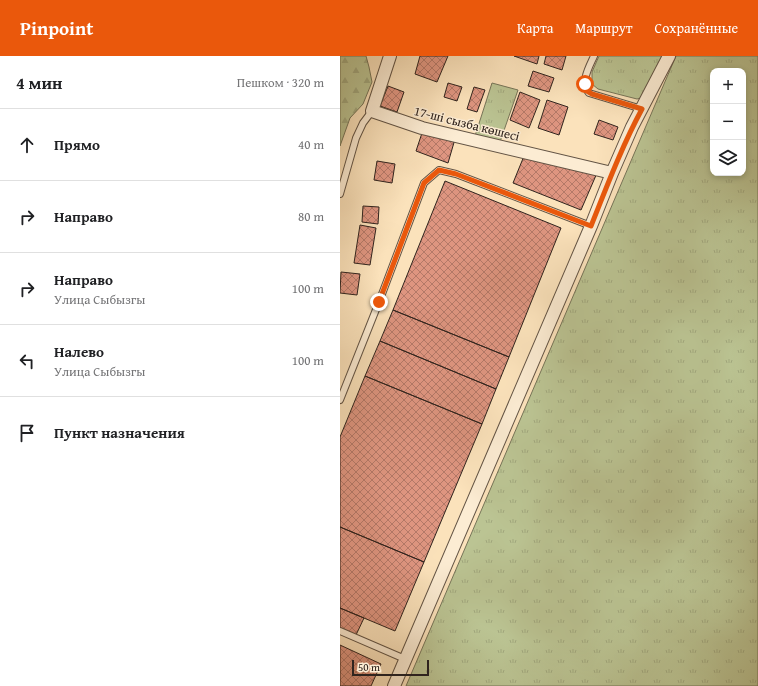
<!DOCTYPE html>
<html lang="ru">
<head>
<meta charset="utf-8">
<style>
  :root { --surface:#fff; --page:#f2f2f2; --text:#202124; --muted:#757577; --line:#e0e0e0; --accent:#ea580c }
  body { margin:0; font-family:"Gentium Book Plus",serif; background:var(--page); color:var(--text) }
  .controls { position:absolute; right:12px; top:12px; display:grid; overflow:hidden; border-radius:8px; box-shadow:0 2px 6px #0003 }
  .controls button { width:36px; height:36px; display:grid; place-items:center; padding:0; border:0; border-bottom:1px solid var(--line); background:var(--surface); color:var(--text); font:20px sans-serif }
  .scale { position:absolute; left:12px; bottom:10px; width:77px; box-sizing:border-box; padding-left:4px; border:2px solid #30241e; border-top:0; font-size:11px; line-height:14px; white-space:nowrap; color:#30241e; -webkit-text-stroke:3px #fcecd3; paint-order:stroke }
  .stop { position:absolute; width:12px; height:12px; margin:-9px; border:3px solid #ea580c; border-radius:50%; background:#fff }
  .stop.end { background:#ea580c; border-color:#fff; box-shadow:0 1px 4px #0008 }
  .list { margin:0; padding:0; list-style:none }
  h2 { display:flex; justify-content:space-between; align-items:center; height:52px; margin:0; padding:0 16px; font-size:17px }
  h2 small { font-size:13px; font-weight:400; color:var(--muted) }
  .list li { display:grid; grid-template-columns:26px 1fr auto; gap:12px; align-items:center; box-sizing:border-box; height:72px; padding:0 16px; border-top:1px solid var(--line) }
  .list b { display:block; font-size:15px; white-space:nowrap }
  .list p { margin:0; font-size:13px; white-space:nowrap; color:var(--muted) }
  .list em { font-size:13px; font-style:normal; color:var(--muted) }
  .icon { flex:none; width:22px; height:22px; fill:none; stroke:currentColor; stroke-width:2; stroke-linecap:round; stroke-linejoin:round }
  .map { position:relative; flex:none; width:418px; height:630px; overflow:hidden }
  header { display:flex; align-items:center; gap:24px; box-sizing:border-box; height:56px; padding:0 20px; background:var(--accent); color:#fff }
  header strong { font-size:19px }
  nav { display:flex; gap:22px; margin-inline-start:auto; font-size:14px }
  main { display:flex }
  aside { flex:1; background:var(--surface) }
  .map>svg:first-child { display:block }
  .grass { fill:url(#grass-tufts); stroke:#767458; fill-rule:evenodd }
  .forest { fill:url(#forest-firs); stroke:#767458 }
  .building { fill:url(#building-cross-hatch); stroke:#30241e }
  .lines { fill:none; stroke-linecap:round; stroke-linejoin:round }
  .service-casing { stroke:#635445; stroke-width:8 }
  .minor-casing { stroke:#635445; stroke-width:14 }
  .service { stroke:#fcecd3; stroke-width:6 }
  .minor { stroke:#fcecd3; stroke-width:12 }
  .route { stroke:#ea580c; stroke-width:5 }
  .labels { text-anchor:middle; stroke-width:3; stroke-linejoin:round; paint-order:stroke }
  .street-label { font-size:13px; fill:#30241e; stroke:#fcecd3 }
</style>
</head>
<body>
<header>
<strong>Pinpoint</strong>
<nav><a>Карта</a><a>Маршрут</a><a>Сохранённые</a></nav>
</header>
<main>
<aside>
<h2>4 мин<small>Пешком · 320 m</small></h2>
<ul class="list">
<li><svg class="icon" aria-label="ahead" viewBox="0 0 24 24"><path d="M12 20V5M6 11l6-6 6 6"/></svg><div><b>Прямо</b></div><em>40 m</em></li>
<li><svg class="icon" aria-label="right" viewBox="0 0 24 24"><path d="M7 20v-9h11M14 6l5 5-5 5"/></svg><div><b>Направо</b></div><em>80 m</em></li>
<li><svg class="icon" aria-label="right" viewBox="0 0 24 24"><path d="M7 20v-9h11M14 6l5 5-5 5"/></svg><div><b>Направо</b><p>Улица Сыбызгы</p></div><em>100 m</em></li>
<li><svg class="icon" aria-label="left" viewBox="0 0 24 24"><path d="M17 20v-9H6M10 6l-5 5 5 5"/></svg><div><b>Налево</b><p>Улица Сыбызгы</p></div><em>100 m</em></li>
<li><svg class="icon" aria-label="arrive" viewBox="0 0 24 24"><path d="M6 21V4h12l-3 4 3 4H6"/></svg><div><b>Пункт назначения</b></div></li>
</ul>
</aside>
<div class="map">
<svg width="418" height="630" viewBox="0 0 418 630">
  <defs>
    <pattern id="grass-tufts" width="24" height="20" patternUnits="userSpaceOnUse"><rect width="24" height="20" fill="#bbc493"/><path d="M3 7l-1-3M5 7V3M7 7l1-3M15 17l-1-3M17 17v-4M19 17l1-3" fill="none" stroke="#a1a87e"/></pattern>
    <pattern id="forest-firs" width="22" height="20" patternUnits="userSpaceOnUse"><rect width="22" height="20" fill="#bbc493"/><path d="M5 1l3.5 6h-7zM16 11l3.5 6h-7z" fill="#a1a87e"/></pattern>
    <pattern id="building-cross-hatch" width="8" height="8" patternUnits="userSpaceOnUse"><rect width="8" height="8" fill="#de9580"/><path d="M0 0l8 8M0 8l8-8" fill="none" stroke="#b47968"/></pattern>
  </defs>
  <rect width="100%" height="100%" fill="#fbe2bb"/>
  <filter id="stains"><feTurbulence type="fractalNoise" baseFrequency=".005" numOctaves="4"/><feColorMatrix values="0 0 0 0 .2 0 0 0 0 .09 0 0 0 0 .02 0 0 0 .5 -.17"/></filter>
  <radialGradient id="worn" r=".72"><stop offset=".6" stop-color="#630" stop-opacity="0"/><stop offset="1" stop-color="#630" stop-opacity=".3"/></radialGradient>
  <path class="grass" d="M259,0h66l-24,42 -4,1 -39,-10 -6,-5v-12z
    M336,0h82v630h-352zM373,15h30v102h-30z
    M152,27l26,7 -18,52 -25,-6z"/>
  <path class="forest" d="M0,0h26l3,11 3,15 -9,22 -13,14 -10,28z"/>
  <path class="building" d="M80,0h28l-11,26 -22,-8z
    M174,0h25l-2,8z
    M206,0h20l-4,14 -18,-6z
    M193,15l21,7 -5,14 -21,-6z
    M108,27l14,4 -5,14 -13,-4z
    M48,30l16,6 -7,20 -17,-6z
    M134,31l11,3 -8,22 -10,-3z
    M180,36l20,8 -11,28 -19,-8z
    M207,44l21,7 -9,28 -21,-7z
    M259,64l19,7 -5,13 -19,-6z
    M82,77l33,6 -7,24 -32,-12z
    M184,100l73,17 -16,37 -68,-27z
    M37,105l18,3 -3,19 -18,-3z
    M105,125l116,47 -52,129 -116,-47z
    M23,150l16,1 -1,17 -16,-2z
    M20,169l16,3 -6,37 -16,-2z
    M1,216l19,2 -3,21 -17,-2z
    M53,254l116,47 -13,32 -116,-48z
    M40,285l116,48 -14,35 -117,-48z
    M25,320l117,48 -58,138 -84,-35v-90z
    M0,471l84,35 -29,69 -55,-23z
    M0,552l24,10 -8,17 -16,-7z
    M0,589l41,19 -10,22h-31z"/>
  <g class="lines">
    <g class="service-casing">
      <path id="service" d="M254,0c-5,11 -14,26 -5,37l53,16
        M0,138l16,-56 7,-15 9,-12
        M0,344l39,-98 45,-119 15,-13 17,4 135,52
        M0,575l65,28"/>
    </g>
    <g class="minor-casing">
      <path id="minor" d="M50,0l-18,55 50,17 190,45
        M54,630l197,-460 21,-53 20,-46 37,-71"/>
    </g>
    <use href="#service" class="service"/>
    <use href="#minor" class="minor"/>
  </g>
  <g class="lines">
    <path class="route" d="M39,246l45,-119 15,-13 17,4 135,52c16,-40 31,-80 51,-117l-50,-15 -5,-3 -2,-7"/>
  </g>
  <g class="labels">
    <g class="street-label">
      <text transform="translate(127 67) rotate(14)" y="5">17-ші сызба көшесі</text>
    </g>
  </g>
  <rect width="100%" height="100%" filter="url(#stains)"/>
  <rect width="100%" height="100%" fill="url(#worn)"/>
</svg>
<div class="controls">
<button>+</button>
<button>−</button>
<button><svg class="icon" aria-label="layers" viewBox="0 0 24 24"><path d="M12 4l9 5-9 5-9-5zM3 14l9 5 9-5"/></svg></button>
</div>
<div class="scale">50 m</div>
<div class="stop" style="left:245px;top:28px"></div>
<div class="stop end" style="left:39px;top:246px"></div>
</div>
</main>
</body>
</html>
